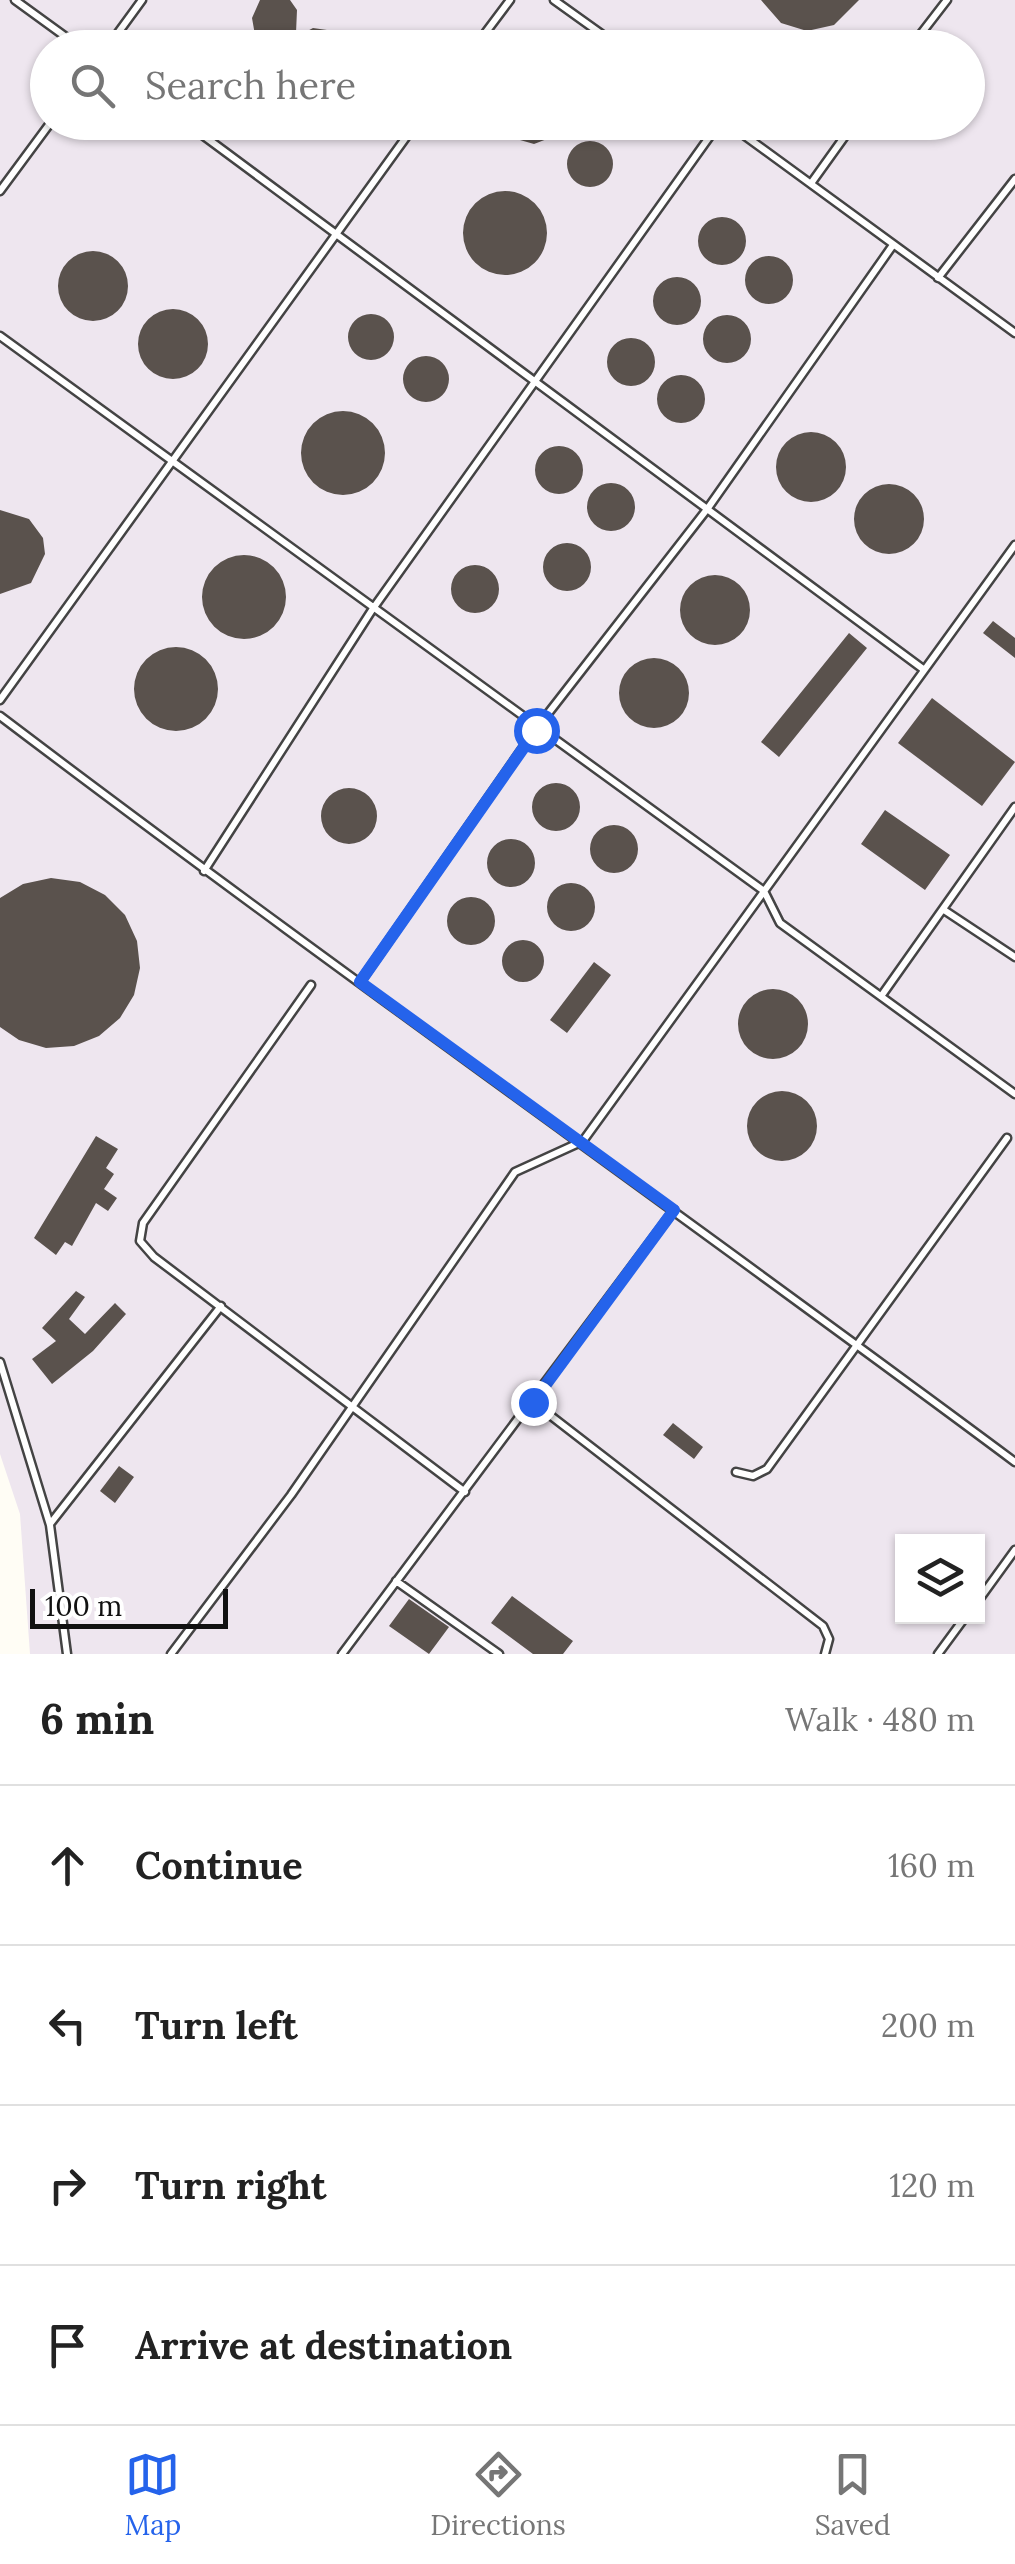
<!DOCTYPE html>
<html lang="en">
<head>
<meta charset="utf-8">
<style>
  :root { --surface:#fff; --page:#f6f6f6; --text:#222; --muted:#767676; --line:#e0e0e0; --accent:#2563eb }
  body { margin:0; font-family:Lora,serif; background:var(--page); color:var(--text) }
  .controls { position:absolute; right:30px; bottom:30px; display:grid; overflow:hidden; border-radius:0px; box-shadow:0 2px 8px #0004 }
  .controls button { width:90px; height:90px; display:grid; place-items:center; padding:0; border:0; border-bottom:2px solid var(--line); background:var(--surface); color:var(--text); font:50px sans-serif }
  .scale { position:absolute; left:30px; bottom:25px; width:198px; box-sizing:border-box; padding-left:10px; border:5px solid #111; border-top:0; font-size:28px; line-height:35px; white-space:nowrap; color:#111; -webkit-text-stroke:8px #fff; paint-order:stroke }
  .stop { position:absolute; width:30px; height:30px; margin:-22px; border:8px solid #2563eb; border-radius:50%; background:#fff }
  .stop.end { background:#2563eb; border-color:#fff; box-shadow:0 2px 10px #0008 }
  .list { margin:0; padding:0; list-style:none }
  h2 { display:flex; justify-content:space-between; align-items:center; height:130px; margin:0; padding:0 40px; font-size:42px }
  h2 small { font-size:32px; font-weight:400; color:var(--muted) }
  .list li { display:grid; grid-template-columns:65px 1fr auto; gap:30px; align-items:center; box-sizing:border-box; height:160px; padding:0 40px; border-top:2px solid var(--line) }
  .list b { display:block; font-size:38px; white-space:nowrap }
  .list em { font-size:32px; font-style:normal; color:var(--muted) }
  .icon { flex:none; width:55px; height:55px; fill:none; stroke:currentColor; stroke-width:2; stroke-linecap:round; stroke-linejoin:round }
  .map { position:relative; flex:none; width:1015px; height:1654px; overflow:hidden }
  .search { position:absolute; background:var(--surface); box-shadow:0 2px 8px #0004; left:30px; right:30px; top:30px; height:110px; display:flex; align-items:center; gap:25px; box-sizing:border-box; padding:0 35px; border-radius:55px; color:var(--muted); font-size:38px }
  .sheet { height:770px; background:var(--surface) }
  nav { display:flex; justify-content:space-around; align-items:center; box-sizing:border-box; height:140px; border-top:2px solid var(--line); background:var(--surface); font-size:28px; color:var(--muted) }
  nav a { display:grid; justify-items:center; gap:5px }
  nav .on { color:var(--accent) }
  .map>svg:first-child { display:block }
  .industrial { fill:#eee6ef; fill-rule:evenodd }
  .building { fill:#5a524d }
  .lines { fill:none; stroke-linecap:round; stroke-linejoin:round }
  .lane-casing { stroke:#444; stroke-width:11 }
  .lane { stroke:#fff; stroke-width:6 }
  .route { stroke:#2563eb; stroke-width:12 }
</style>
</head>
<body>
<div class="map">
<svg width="1015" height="1654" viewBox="0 0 1015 1654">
  <rect width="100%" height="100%" fill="#fffdf5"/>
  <path class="industrial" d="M0,0h1015v1654h-985l-10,-140 -20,-60zM48,48h920v74h-920zM902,1541h76v75h-76z"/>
  <path class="building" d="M260,0h30l7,10 -1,23 -35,10 3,5h-46l19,-11 18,-2 -3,-17z
    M761,0h98l-25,25 -27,6 -26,-8z
    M313,28l21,3 12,17h-48l2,-13z
    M509,122h49l-11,17 -13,5 -14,-4z
    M567 164a23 23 0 1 1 46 0a23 23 0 1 1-46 0Z
    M463 233a42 42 0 1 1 84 0a42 42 0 1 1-84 0Z
    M698 241a24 24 0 1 1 48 0a24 24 0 1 1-48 0Z
    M58 286a35 35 0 1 1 70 0a35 35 0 1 1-70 0Z
    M745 280a24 24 0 1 1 48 0a24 24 0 1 1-48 0Z
    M653 301a24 24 0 1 1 48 0a24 24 0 1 1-48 0Z
    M138 344a35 35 0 1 1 70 0a35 35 0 1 1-70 0Z
    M348 337a23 23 0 1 1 46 0a23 23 0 1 1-46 0Z
    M703 339a24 24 0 1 1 48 0a24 24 0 1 1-48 0Z
    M607 362a24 24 0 1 1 48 0a24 24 0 1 1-48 0Z
    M403 379a23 23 0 1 1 46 0a23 23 0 1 1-46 0Z
    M657 399a24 24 0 1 1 48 0a24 24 0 1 1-48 0Z
    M301 453a42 42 0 1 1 84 0a42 42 0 1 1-84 0Z
    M776 467a35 35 0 1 1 70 0a35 35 0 1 1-70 0Z
    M535 470a24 24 0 1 1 48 0a24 24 0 1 1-48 0Z
    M587 507a24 24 0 1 1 48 0a24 24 0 1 1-48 0Z
    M854 519a35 35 0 1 1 70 0a35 35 0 1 1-70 0Z
    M0,510l29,9 14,19 2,16 -14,29 -31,11z
    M543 567a24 24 0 1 1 48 0a24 24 0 1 1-48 0Z
    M202 597a42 42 0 1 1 84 0a42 42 0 1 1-84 0Z
    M451 589a24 24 0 1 1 48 0a24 24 0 1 1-48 0Z
    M680 610a35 35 0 1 1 70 0a35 35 0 1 1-70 0Z
    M993,621l22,17v20l-32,-25z
    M849,633l18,15 -88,109 -18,-15z
    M134 689a42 42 0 1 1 84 0a42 42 0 1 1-84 0Z
    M619 693a35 35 0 1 1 70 0a35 35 0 1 1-70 0Z
    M932,698l83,64 -33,44 -84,-63z
    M532 807a24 24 0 1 1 48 0a24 24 0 1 1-48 0Z
    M321 816a28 28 0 1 1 56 0a28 28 0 1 1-56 0Z
    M885,810l65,45 -25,35 -64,-46z
    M590 849a24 24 0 1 1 48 0a24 24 0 1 1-48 0Z
    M487 863a24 24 0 1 1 48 0a24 24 0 1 1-48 0Z
    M51,878l29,4 25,13 20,20 12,26 3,27 -6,27 -14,23 -21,18 -25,10 -28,2 -27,-8 -19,-13v-129l23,-14z
    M547 907a24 24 0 1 1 48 0a24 24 0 1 1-48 0Z
    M447 921a24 24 0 1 1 48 0a24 24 0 1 1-48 0Z
    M502 961a21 21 0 1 1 42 0a21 21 0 1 1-42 0Z
    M594,962l17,13 -44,58 -17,-13z
    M738 1024a35 35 0 1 1 70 0a35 35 0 1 1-70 0Z
    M747 1126a35 35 0 1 1 70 0a35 35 0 1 1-70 0Z
    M96,1136l22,13 -12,19 8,6 -10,15 13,9 -9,13 -12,-8 -24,43 -7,-4 -9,13 -22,-17z
    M76,1291l9,6 -16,22 16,15 30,-31 11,11 -33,37 -41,33 -20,-25 24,-18 -14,-13z
    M673,1423l30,24 -9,12 -31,-24z
    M119,1466l15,11 -19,26 -15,-12z
    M512,1596l61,45 -10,13h-30l-42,-31z
    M409,1599l40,28 -20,27 -40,-28z"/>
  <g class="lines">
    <g class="lane-casing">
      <path id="lane" d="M15,0l66,48
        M554,0l67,48
        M107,48l35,-48
        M474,48l36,-48
        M910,48l37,-48
        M185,122l738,547
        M726,122l289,211
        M812,182l43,-60
        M0,191l51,-69
        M938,278l77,-99
        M0,336l764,555 16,32 235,171
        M0,700l417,-578
        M0,716c335,254 678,495 1015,746
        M204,871l168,-261 348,-488
        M944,910l71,47
        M360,982l176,-253 172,-221 185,-263
        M311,985l-168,238 -3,18 14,16 311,235
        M882,995l133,-188
        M0,1362l50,163 17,129
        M533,1402l290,224 6,13 -4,15
        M736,1472l17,4 14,-7 240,-331
        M50,1524l171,-218
        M396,1581l103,73
        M978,1601l37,-51
        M171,1654l120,-159 224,-323 68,-31 432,-596
        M342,1654l332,-444
        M938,1654l28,-38"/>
    </g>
    <use href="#lane" class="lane"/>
  </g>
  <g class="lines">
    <path class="route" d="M533,1402l141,-192 -314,-228 176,-252"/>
  </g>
</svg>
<div class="controls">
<button><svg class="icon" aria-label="layers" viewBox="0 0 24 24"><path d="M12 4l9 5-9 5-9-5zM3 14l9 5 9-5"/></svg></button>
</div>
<div class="scale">100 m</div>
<div class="stop" style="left:536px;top:730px"></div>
<div class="stop end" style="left:533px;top:1402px"></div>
<div class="search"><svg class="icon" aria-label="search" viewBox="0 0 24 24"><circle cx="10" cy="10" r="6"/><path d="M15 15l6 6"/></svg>Search here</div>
</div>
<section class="sheet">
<h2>6 min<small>Walk · 480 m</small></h2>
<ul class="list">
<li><svg class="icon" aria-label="ahead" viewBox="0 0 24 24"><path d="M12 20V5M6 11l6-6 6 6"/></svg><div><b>Continue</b></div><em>160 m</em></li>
<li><svg class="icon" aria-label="left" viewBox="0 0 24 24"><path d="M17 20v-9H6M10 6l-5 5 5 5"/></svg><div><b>Turn left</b></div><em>200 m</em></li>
<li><svg class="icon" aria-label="right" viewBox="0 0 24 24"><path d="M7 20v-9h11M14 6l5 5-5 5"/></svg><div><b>Turn right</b></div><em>120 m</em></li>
<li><svg class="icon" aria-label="arrive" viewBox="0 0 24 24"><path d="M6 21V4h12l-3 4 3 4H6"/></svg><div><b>Arrive at destination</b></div></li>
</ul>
</section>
<nav>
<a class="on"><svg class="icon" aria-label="map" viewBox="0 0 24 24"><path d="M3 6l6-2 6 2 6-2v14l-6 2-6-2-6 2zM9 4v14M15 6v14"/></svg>Map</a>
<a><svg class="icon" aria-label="directions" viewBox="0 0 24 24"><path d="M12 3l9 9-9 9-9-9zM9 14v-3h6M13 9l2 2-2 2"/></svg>Directions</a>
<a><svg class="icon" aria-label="saved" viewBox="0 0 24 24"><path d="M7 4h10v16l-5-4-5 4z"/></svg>Saved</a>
</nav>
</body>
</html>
